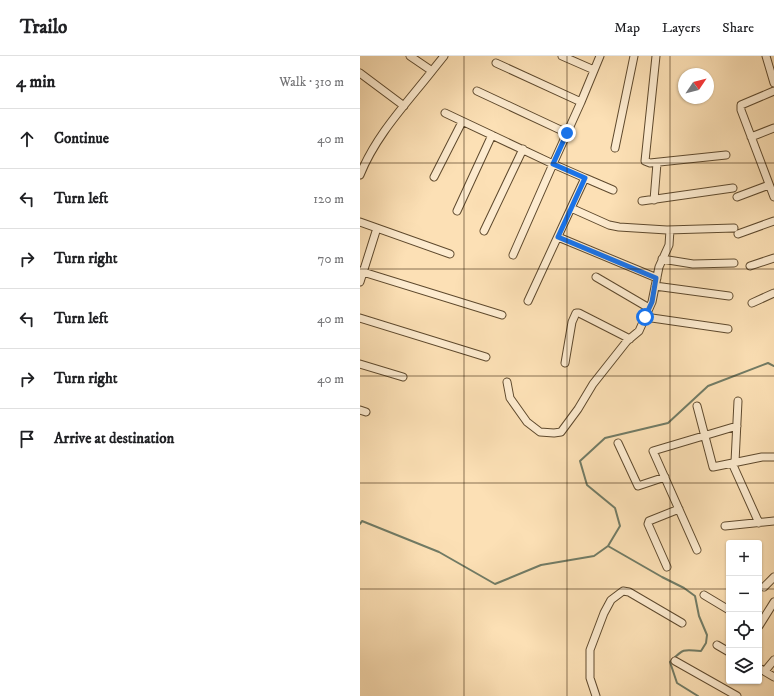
<!DOCTYPE html>
<html lang="en">
<head>
<meta charset="utf-8">
<style>
  :root { --surface:#fff; --page:#f2f2f2; --text:#202124; --muted:#757577; --line:#e0e0e0 }
  body { margin:0; font-family:"IM FELL DW Pica",serif; background:var(--page); color:var(--text) }
  .controls { position:absolute; right:12px; bottom:12px; display:grid; overflow:hidden; border-radius:4px; box-shadow:0 1px 3px #0004 }
  .controls button { width:36px; height:36px; display:grid; place-items:center; padding:0; border:0; border-bottom:1px solid var(--line); background:var(--surface); color:var(--text); font:20px sans-serif }
  .compass { position:absolute; left:318px; top:12px; width:36px; height:36px; border-radius:50%; background:var(--surface); box-shadow:0 1px 3px #0004; rotate:55deg }
  .stop { position:absolute; width:12px; height:12px; margin:-9px; border:3px solid #1a73e8; border-radius:50%; background:#fff }
  .stop.end { background:#1a73e8; border-color:#fff; box-shadow:0 1px 4px #0008 }
  .list { margin:0; padding:0; list-style:none }
  h2 { display:flex; justify-content:space-between; align-items:center; height:52px; margin:0; padding:0 16px; font-size:17px }
  h2 small { font-size:13px; font-weight:400; color:var(--muted) }
  .list li { display:grid; grid-template-columns:26px 1fr auto; gap:12px; align-items:center; box-sizing:border-box; height:60px; padding:0 16px; border-top:1px solid var(--line) }
  .list b { display:block; font-size:15px; white-space:nowrap }
  .list em { font-size:13px; font-style:normal; color:var(--muted) }
  .icon { flex:none; width:22px; height:22px; fill:none; stroke:currentColor; stroke-width:2; stroke-linecap:round; stroke-linejoin:round }
  .map { position:relative; flex:none; width:414px; height:640px; overflow:hidden }
  header { display:flex; align-items:center; gap:24px; box-sizing:border-box; height:56px; padding:0 20px; background:var(--surface); border-bottom:1px solid var(--line) }
  header strong { font-size:19px }
  nav { display:flex; gap:22px; margin-inline-start:auto; font-size:14px }
  main { display:flex }
  aside { flex:1; background:var(--surface) }
  .map>svg:first-child { display:block }
  .lines { fill:none; stroke-linecap:round; stroke-linejoin:round }
  .stream { stroke:#717b65; stroke-width:2 }
  .minor-casing { stroke:#5e492d; stroke-width:9 }
  .minor { stroke:#fdebcf; stroke-width:7 }
  .route { stroke:#1a73e8; stroke-width:5 }
  .grid { fill:none; stroke:#2a1700; stroke-width:1; stroke-opacity:0.55 }
</style>
</head>
<body>
<header>
<strong>Trailo</strong>
<nav><a>Map</a><a>Layers</a><a>Share</a></nav>
</header>
<main>
<aside>
<h2>4 min<small>Walk · 310 m</small></h2>
<ul class="list">
<li><svg class="icon" aria-label="ahead" viewBox="0 0 24 24"><path d="M12 20V5M6 11l6-6 6 6"/></svg><div><b>Continue</b></div><em>40 m</em></li>
<li><svg class="icon" aria-label="left" viewBox="0 0 24 24"><path d="M17 20v-9H6M10 6l-5 5 5 5"/></svg><div><b>Turn left</b></div><em>120 m</em></li>
<li><svg class="icon" aria-label="right" viewBox="0 0 24 24"><path d="M7 20v-9h11M14 6l5 5-5 5"/></svg><div><b>Turn right</b></div><em>70 m</em></li>
<li><svg class="icon" aria-label="left" viewBox="0 0 24 24"><path d="M17 20v-9H6M10 6l-5 5 5 5"/></svg><div><b>Turn left</b></div><em>40 m</em></li>
<li><svg class="icon" aria-label="right" viewBox="0 0 24 24"><path d="M7 20v-9h11M14 6l5 5-5 5"/></svg><div><b>Turn right</b></div><em>40 m</em></li>
<li><svg class="icon" aria-label="arrive" viewBox="0 0 24 24"><path d="M6 21V4h12l-3 4 3 4H6"/></svg><div><b>Arrive at destination</b></div></li>
</ul>
</aside>
<div class="map">
<svg width="414" height="640" viewBox="0 0 414 640">
  <rect width="100%" height="100%" fill="#fce0b5"/>
  <filter id="stains"><feTurbulence type="fractalNoise" baseFrequency=".005" numOctaves="4"/><feColorMatrix values="0 0 0 0 .2 0 0 0 0 .09 0 0 0 0 .02 0 0 0 .5 -.17"/></filter>
  <radialGradient id="worn" r=".72"><stop offset=".6" stop-color="#630" stop-opacity="0"/><stop offset="1" stop-color="#630" stop-opacity=".3"/></radialGradient>
  <g class="lines">
    <path class="stream" d="M0,468l2,-3 77,31 56,32 46,-19 53,-9 14,-10 12,-20 -5,-18 -28,-23 -7,-24 25,-23 63,-15 40,-37 60,-23 6,3
      M248,490l54,31 22,11 11,8 4,20 8,19 -1,8 -5,8c-19,-2 -18,-2 -31,11l7,21 21,13"/>
    <g class="minor-casing">
      <path id="minor" d="M50,0l22,15 12,-15
        M202,0l32,14
        M240,0l-19,46 -28,62 32,14 -14,30 38,17 10,2 48,3 67,-2
        M296,0l-11,105 5,2 76,-8
        M406,0l8,27
        M136,7l85,39
        M0,17l44,33
        M117,35l90,42
        M414,35l-33,14v5l33,87
        M85,57l108,51 -40,91
        M391,81l23,-9
        M255,92l19,-92
        M0,119c16,-40 46,-71 72,-104
        M74,121l28,-55
        M225,122l28,12
        M377,141l32,-12
        M294,144l3,-37
        M282,145l91,-13
        M97,155l35,-76
        M0,166l90,32
        M124,175l39,-82
        M378,178l36,-13
        M198,181l99,41
        M302,203l31,5 41,-1
        M390,210l24,-8
        M0,215l142,44
        M236,221l53,31
        M0,226l17,-54
        M295,230l74,10
        M168,245l43,-93
        M392,247l22,-10
        M285,261l83,12
        M0,262l126,39
        M205,307l7,-41 4,-9h3l51,26
        M0,308l43,13
        M147,326l3,16 17,24 13,10 14,1 7,-1 17,-23 15,-25 34,-43 12,-10 13,-29 7,-35 10,-22 1,-15
        M337,350l16,61 49,-10h12
        M0,354l6,2
        M258,387l20,43 27,-9
        M375,406l3,-61
        M372,407l27,60
        M365,470l49,-5
        M337,494l-44,-99 84,-25
        M307,511l-19,-43 1,-3 30,-12
        M404,531l10,-10
        M344,539l25,15
        M399,570l15,-24
        M357,589l12,7
        M315,605l62,35
        M399,612l15,9
        M405,615l9,-11
        M236,640l-6,-18v-28l14,-37 7,-13 12,-9 6,1 53,31"/>
    </g>
    <use href="#minor" class="minor"/>
  </g>
  <g class="lines">
    <path class="route" d="M207,77l-14,31 32,14 -27,59 98,41 -4,24 -7,15"/>
  </g>
  <path class="grid" d="M104,0v640M207,0v640M310,0v640M0,107h414M0,213h414M0,320h414M0,427h414M0,533h369M399,533h15"/>
  <rect width="100%" height="100%" filter="url(#stains)"/>
  <rect width="100%" height="100%" fill="url(#worn)"/>
</svg>
<div class="controls">
<button>+</button>
<button>−</button>
<button><svg class="icon" aria-label="locate" viewBox="0 0 24 24"><circle cx="12" cy="12" r="6"/><path d="M12 2v4M12 18v4M2 12h4M18 12h4"/></svg></button>
<button><svg class="icon" aria-label="layers" viewBox="0 0 24 24"><path d="M12 4l9 5-9 5-9-5zM3 14l9 5 9-5"/></svg></button>
</div>
<svg class="compass" viewBox="-18 -18 36 36"><path d="M0-13l5 13h-10z" fill="#e53935"/><path d="M0 13l5-13h-10z" fill="#757577"/></svg>
<div class="stop" style="left:285px;top:261px"></div>
<div class="stop end" style="left:207px;top:77px"></div>
</div>
</main>
</body>
</html>
